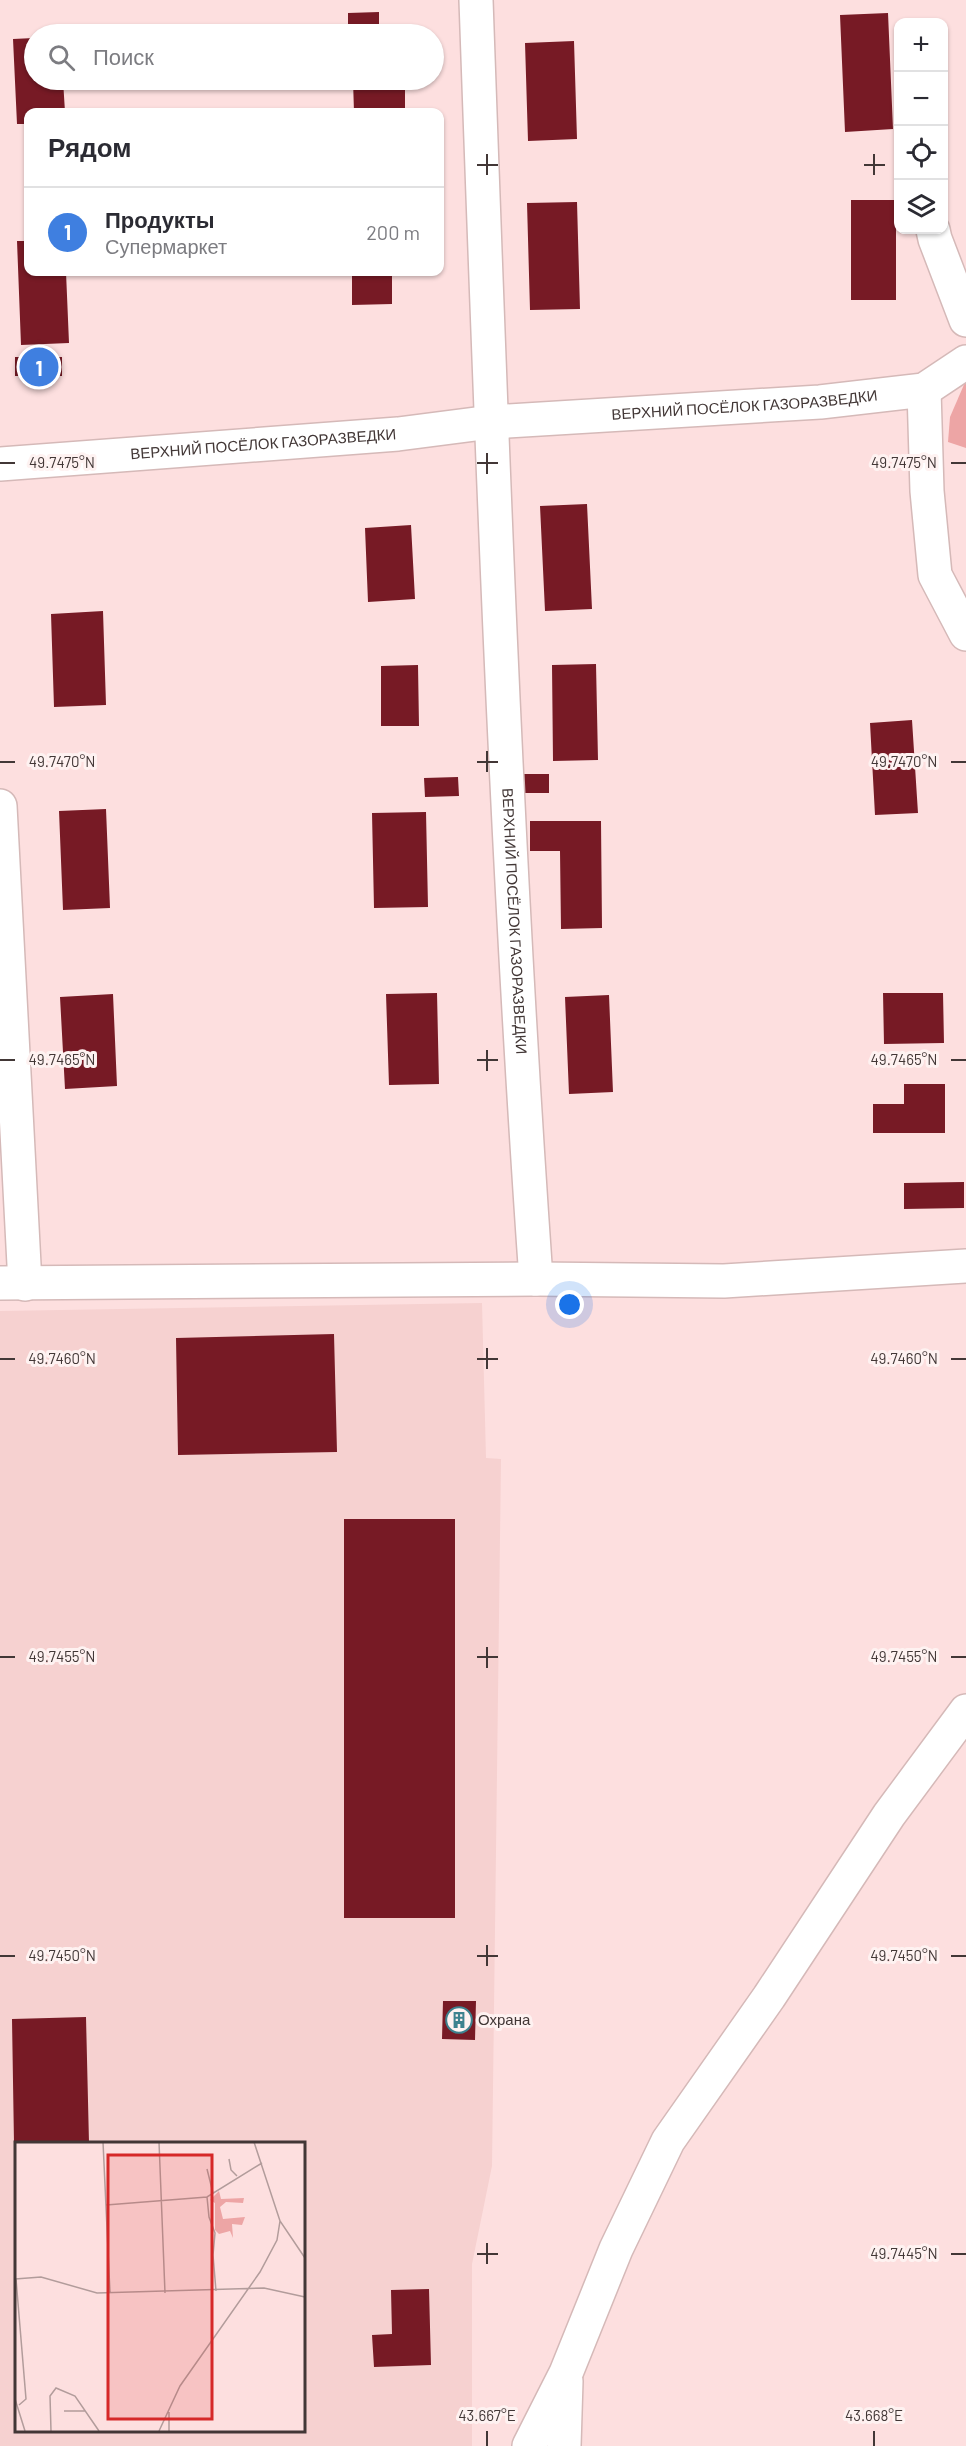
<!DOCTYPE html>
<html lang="ru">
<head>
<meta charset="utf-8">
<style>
  :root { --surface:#fff; --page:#f2f2f3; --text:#2b2b33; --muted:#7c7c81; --line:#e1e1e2; --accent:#3d828f }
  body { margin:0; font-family:Barlow,sans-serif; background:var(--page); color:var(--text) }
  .controls { position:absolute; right:18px; top:18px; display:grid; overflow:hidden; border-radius:12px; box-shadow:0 2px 4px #0004 }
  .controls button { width:54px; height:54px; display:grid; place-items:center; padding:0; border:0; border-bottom:2px solid var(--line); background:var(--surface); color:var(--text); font:30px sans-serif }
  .you { position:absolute; left:570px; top:1305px; width:21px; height:21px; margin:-15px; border:4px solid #fff; border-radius:50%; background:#1a73e8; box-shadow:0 0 0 9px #1a73e833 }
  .badge { display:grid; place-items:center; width:39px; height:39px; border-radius:50%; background:var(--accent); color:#fff; font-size:20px; font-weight:700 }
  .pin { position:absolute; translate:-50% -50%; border:3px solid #fff; box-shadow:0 2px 6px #0006 }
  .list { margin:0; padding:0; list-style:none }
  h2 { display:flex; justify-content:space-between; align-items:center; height:78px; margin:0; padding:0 24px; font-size:26px }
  h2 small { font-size:20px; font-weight:400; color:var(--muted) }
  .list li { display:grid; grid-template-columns:39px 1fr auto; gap:18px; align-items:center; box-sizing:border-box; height:90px; padding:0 24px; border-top:2px solid var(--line) }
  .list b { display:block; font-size:22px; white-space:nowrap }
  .list p { margin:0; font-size:20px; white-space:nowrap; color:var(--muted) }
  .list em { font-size:20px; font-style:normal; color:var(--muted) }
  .icon { flex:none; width:33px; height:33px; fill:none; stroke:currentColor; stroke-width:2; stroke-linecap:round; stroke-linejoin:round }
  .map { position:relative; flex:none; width:966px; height:2446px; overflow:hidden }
  .search { position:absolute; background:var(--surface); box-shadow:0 2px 4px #0004; left:24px; top:24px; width:420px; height:66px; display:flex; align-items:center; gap:15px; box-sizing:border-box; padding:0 21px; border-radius:33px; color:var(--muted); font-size:22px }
  .panel { position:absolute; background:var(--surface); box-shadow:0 2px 4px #0004; left:24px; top:108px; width:420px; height:168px; border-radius:12px }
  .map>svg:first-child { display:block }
  .built { fill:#f6d1d0; fill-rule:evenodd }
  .green { fill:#eda5a5 }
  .building { fill:#771a25 }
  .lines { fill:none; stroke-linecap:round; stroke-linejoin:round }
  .street-casing { stroke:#d5b9b8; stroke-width:36 }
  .street { stroke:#fff; stroke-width:33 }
  .ticks { fill:none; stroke:#423736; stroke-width:2 }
  .labels { text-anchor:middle; stroke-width:6; stroke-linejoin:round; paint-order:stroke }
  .street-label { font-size:15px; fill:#423736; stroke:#fef2f1 }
  .poi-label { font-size:15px; fill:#423736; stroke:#fef2f1; text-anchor:start }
  .inset-road { fill:none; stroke:#b29c9b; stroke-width:1.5 }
  .view { fill:#d62828; fill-opacity:0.15; stroke:#d62828; stroke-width:3 }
  .inset-edge { fill:none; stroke:#423736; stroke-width:3 }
  .ticks-label { font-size:15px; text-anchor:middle; fill:#423736; stroke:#fef2f1; stroke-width:6; stroke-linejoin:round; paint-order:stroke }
</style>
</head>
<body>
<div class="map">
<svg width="966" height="2446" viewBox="0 0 966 2446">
  <rect width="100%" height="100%" fill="#fddfdf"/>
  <path class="built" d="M482,1303l4,155 15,1 -9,707 -20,98v182h-472v-1135zM16,2143h287v287h-287z"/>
  <path class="green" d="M966,380v68l-18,-6 2,-25z"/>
  <path class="building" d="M379,12v14h-31v-13z
    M888,13l5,116 -48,3 -5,-117z
    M413,29v5h-28v-4z
    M34,38v42h29l2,32h-37v12h-11l-4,-85z
    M574,41l3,98 -49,2 -3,-98z
    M353,80h52v32h-51z
    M851,200h45v100h-45z
    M577,202l3,107 -50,1 -3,-107z
    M17,241h11v31h38l3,71 -48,2z
    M352,272h40v32l-40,1z
    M15,357h47v19h-47z
    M587,504l5,105 -47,2 -5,-105z
    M411,525l4,74 -47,3 -3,-74z
    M103,611l3,94 -52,2 -3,-93z
    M596,664l2,96 -45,1 -1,-96z
    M418,665l1,61h-38v-60z
    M912,720l6,93 -43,2 -5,-92z
    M517,774h32v19h-32z
    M458,777l1,19 -34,1 -1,-19z
    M106,809l4,99 -47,2 -4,-99z
    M426,812l2,95 -54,1 -2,-95z
    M530,821h71l1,107 -41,1 -1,-78h-30z
    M437,993l2,91 -50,1 -3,-91z
    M883,993h60l1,50 -60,1z
    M113,994l4,92 -52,3 -5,-92z
    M609,995l4,97 -44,2 -4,-97z
    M904,1084h41v49h-72v-29h31z
    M964,1182v26l-60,1v-26z
    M334,1334l3,118 -159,3 -2,-117z
    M344,1519h111v399h-111z
    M443,2001h33l-1,39 -33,-1z
    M86,2017l3,126h-75l-2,-124z
    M429,2289l2,76 -57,2 -2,-32 20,-1 -1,-44z"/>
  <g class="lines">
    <g class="street-casing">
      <g id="street">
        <path id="s1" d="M476,0c15,427 30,853 60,1279"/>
        <path d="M933,230l2,9 31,81"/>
        <path d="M924,390l3,101 8,84 31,59"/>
        <path id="s2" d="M0,464l398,-30 93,-12 329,-20 104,-12 42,-28"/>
        <path d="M0,806l25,478"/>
        <path d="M0,1283l536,-4 188,2 242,-15"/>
        <path d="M529,2446l37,-73 50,-124 52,-108 101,-144 120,-182 77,-104"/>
        <path d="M564,2446l2,-65"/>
      </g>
    </g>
    <use href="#street" class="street"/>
  </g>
  <path class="ticks" d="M487,154v21M874,154v21M477,165h21M864,165h21M487,453v21M0,463h15M477,463h21M951,463h15M487,751v21M0,762h15M477,762h21M951,762h15M487,1050v21M0,1060h15M477,1060h21M951,1060h15M487,1348v21M0,1359h15M477,1359h21M951,1359h15M487,1647v21M0,1657h15M477,1657h21M951,1657h15M487,1945v21M0,1956h15M477,1956h21M951,1956h15M487,2243v21M477,2254h21M951,2254h15M487,2431v15M874,2431v15"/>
  <defs>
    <g id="building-ring" transform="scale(1.35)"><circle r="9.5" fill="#fef2f1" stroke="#3d828f" stroke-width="1.5"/><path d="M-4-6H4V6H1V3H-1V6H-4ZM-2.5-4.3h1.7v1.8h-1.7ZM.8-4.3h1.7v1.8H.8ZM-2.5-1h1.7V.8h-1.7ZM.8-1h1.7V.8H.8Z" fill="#3d828f"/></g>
  </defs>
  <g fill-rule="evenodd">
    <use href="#building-ring" x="459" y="2020"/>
  </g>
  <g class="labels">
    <g class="street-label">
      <text dy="5" stroke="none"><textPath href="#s2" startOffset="747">ВЕРХНИЙ ПОСЁЛОК ГАЗОРАЗВЕДКИ</textPath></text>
      <text dy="5" stroke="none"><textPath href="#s2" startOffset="264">ВЕРХНИЙ ПОСЁЛОК ГАЗОРАЗВЕДКИ</textPath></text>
      <text dy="5" stroke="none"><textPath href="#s1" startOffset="922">ВЕРХНИЙ ПОСЁЛОК ГАЗОРАЗВЕДКИ</textPath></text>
    </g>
    <g class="poi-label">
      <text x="478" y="2025">Охрана</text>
    </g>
  </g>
  <g transform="translate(15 2142)">
    <rect width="290" height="290" fill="#fddfdf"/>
    <path d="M204,49l2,8 23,-1 -1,5 -17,-1 -6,5 3,12 22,-2 -3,8 -10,-1 1,14 -3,-7 -11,3 -4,-4v-27l-5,-3z" fill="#eda5a5"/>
    <path class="inset-road" d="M88,0l7,151M144,0l6,151M239,0l26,79 25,37M214,17l2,11 6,6M192,27l6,24M192,55l2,20 6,16 -2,22 3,36M91,63l101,-8 55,-34M0,137l26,-2 56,16 167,-5 41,9M1,137l10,120 -7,6M0,257l10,32M49,269h21M154,270v19M36,289l-1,-35 6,-8 19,8 24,35M144,289l21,-45 80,-114 17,-32 3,-19"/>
    <path class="view" d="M93,13h104v264h-104z"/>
    <rect width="290" height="290" class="inset-edge"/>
  </g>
  <g class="ticks-label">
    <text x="62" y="468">49.7475°N</text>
    <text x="904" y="468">49.7475°N</text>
    <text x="62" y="767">49.7470°N</text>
    <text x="904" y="767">49.7470°N</text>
    <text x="62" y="1065">49.7465°N</text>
    <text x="904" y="1065">49.7465°N</text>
    <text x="62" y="1364">49.7460°N</text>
    <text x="904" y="1364">49.7460°N</text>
    <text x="62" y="1662">49.7455°N</text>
    <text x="904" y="1662">49.7455°N</text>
    <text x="62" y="1961">49.7450°N</text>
    <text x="904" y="1961">49.7450°N</text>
    <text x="904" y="2259">49.7445°N</text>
    <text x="487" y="2421">43.667°E</text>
    <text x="874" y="2421">43.668°E</text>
  </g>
</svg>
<div class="controls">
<button>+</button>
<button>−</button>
<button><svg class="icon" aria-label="locate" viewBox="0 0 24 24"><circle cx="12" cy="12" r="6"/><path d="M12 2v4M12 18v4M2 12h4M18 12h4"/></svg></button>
<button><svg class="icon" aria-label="layers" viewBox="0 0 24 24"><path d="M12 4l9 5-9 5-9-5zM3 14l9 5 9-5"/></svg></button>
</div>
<div class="you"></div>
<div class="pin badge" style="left:39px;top:367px;background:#3f7fe0">1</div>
<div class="search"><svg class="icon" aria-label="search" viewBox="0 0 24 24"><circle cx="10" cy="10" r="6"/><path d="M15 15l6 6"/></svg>Поиск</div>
<section class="panel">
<h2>Рядом<small></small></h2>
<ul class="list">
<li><span class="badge" style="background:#3f7fe0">1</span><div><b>Продукты</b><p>Супермаркет</p></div><em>200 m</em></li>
</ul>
</section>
</div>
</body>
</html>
